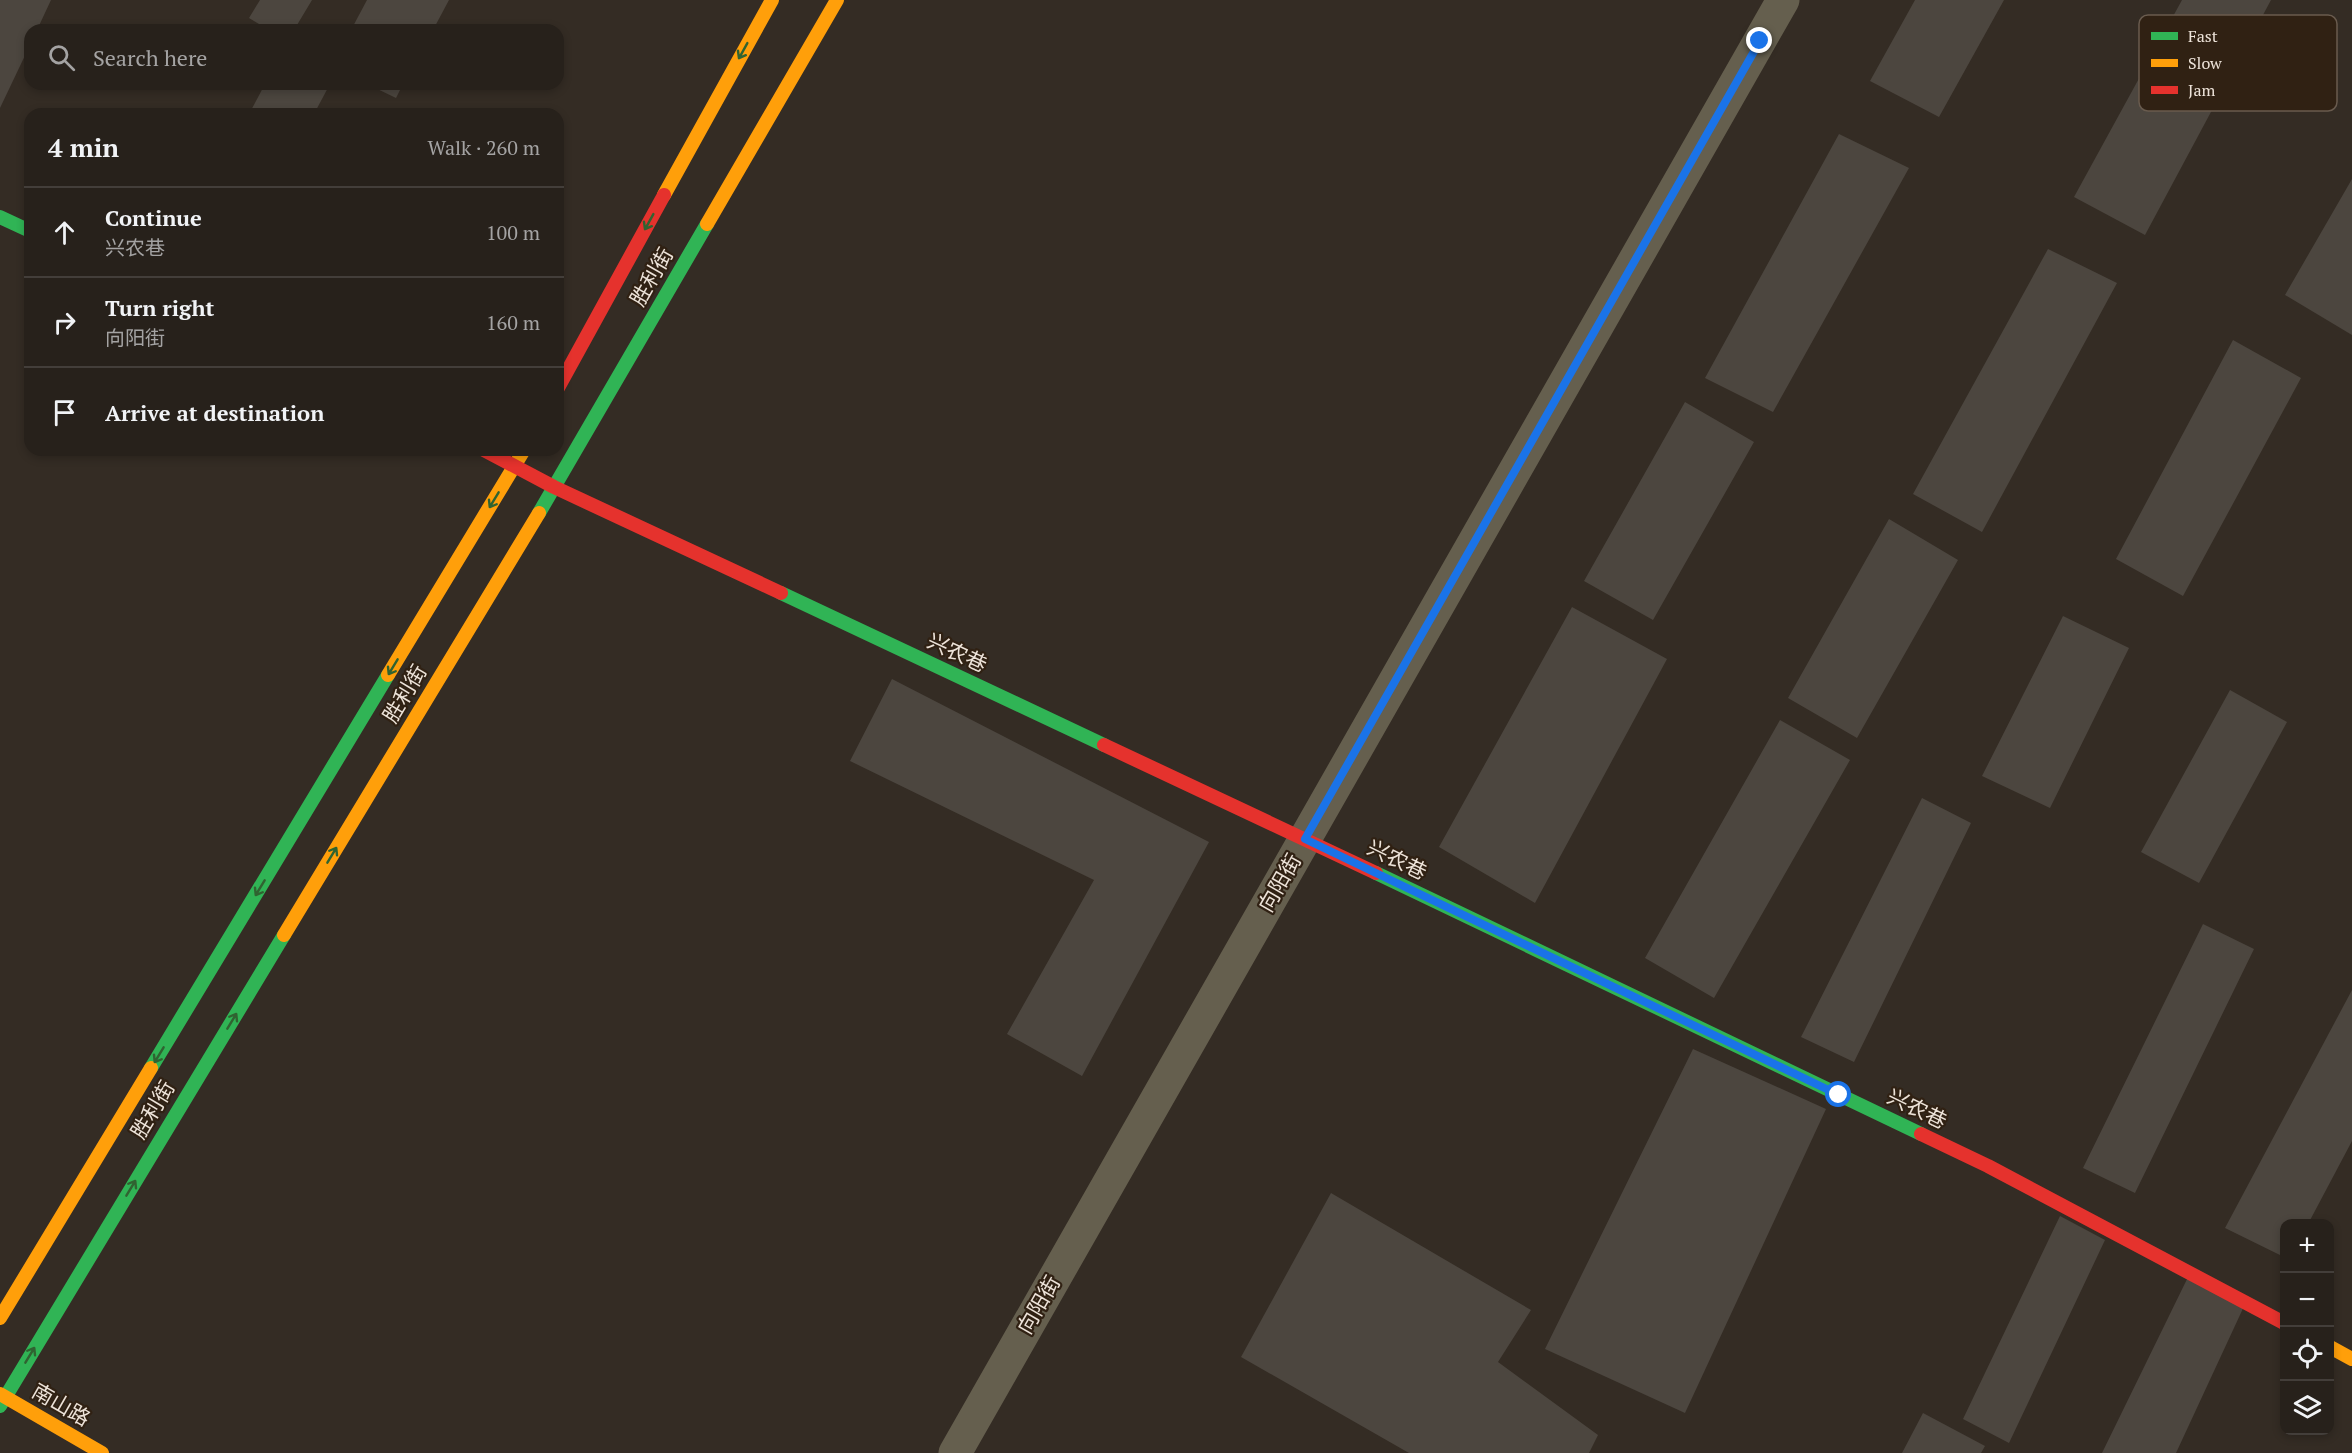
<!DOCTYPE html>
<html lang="en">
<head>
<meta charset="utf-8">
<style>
  :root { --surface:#27211b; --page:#332e28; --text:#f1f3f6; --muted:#a4a3a3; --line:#433e3a }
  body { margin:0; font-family:"PT Serif","Noto Sans SC",serif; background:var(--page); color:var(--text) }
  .controls { position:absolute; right:18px; bottom:18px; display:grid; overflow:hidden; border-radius:12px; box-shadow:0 3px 9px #0003 }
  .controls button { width:54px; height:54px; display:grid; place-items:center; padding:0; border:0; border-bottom:2px solid var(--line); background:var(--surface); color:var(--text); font:30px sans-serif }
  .stop { position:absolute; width:18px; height:18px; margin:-14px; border:4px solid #1a73e8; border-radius:50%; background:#fff }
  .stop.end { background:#1a73e8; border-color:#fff; box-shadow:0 2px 6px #0008 }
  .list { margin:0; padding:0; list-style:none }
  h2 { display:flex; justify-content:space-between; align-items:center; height:78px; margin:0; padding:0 24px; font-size:26px }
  h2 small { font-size:20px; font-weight:400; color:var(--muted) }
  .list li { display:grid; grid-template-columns:39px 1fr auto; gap:18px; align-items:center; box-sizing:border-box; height:90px; padding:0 24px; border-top:2px solid var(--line) }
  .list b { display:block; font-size:22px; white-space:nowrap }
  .list p { margin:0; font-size:20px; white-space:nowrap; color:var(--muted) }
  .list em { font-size:20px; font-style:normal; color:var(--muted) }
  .icon { flex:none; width:33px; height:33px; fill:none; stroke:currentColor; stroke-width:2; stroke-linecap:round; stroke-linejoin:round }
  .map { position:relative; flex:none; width:2352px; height:1453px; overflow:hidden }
  .search { position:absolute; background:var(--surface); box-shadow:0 3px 9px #0003; left:24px; top:24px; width:540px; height:66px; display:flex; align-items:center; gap:15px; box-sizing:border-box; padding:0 21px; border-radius:18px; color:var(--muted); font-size:22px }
  .panel { position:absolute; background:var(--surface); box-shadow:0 3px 9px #0003; left:24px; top:108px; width:540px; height:348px; border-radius:18px }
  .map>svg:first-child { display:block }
  .building { fill:#4c463f }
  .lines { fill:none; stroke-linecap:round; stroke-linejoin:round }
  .street { stroke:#655f4e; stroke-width:33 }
  .fast { stroke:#30b455; stroke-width:14 }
  .slow { stroke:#ff9f0a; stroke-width:14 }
  .jam { stroke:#e5322d; stroke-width:14 }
  .oneway { stroke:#306331 }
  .route { stroke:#1a73e8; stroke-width:8 }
  .labels { text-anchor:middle; stroke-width:4.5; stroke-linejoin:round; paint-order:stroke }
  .street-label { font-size:21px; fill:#ede3d9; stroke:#302113 }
  .key { fill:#302113; stroke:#695b4e; stroke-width:1.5 }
  .key-label { font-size:16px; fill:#ede3d9 }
</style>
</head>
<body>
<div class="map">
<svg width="2352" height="1453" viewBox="0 0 2352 1453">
  <rect width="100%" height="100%" fill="#342c24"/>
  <path class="building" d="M0,0h51l-14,30h-7v15l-30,63z
    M260,0h52l-18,30h-25l-20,-12z
    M367,0h82l-16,30h-82z
    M1915,0h89l-65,117 -69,-36z
    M2182,0h89l-126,235 -71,-38z
    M265,84h65l-16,30h-65z
    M367,84h36l-7,14z
    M1839,134l70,34 -136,244 -68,-34z
    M2352,179v156l-67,-40z
    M2048,249l69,34 -135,249 -69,-38z
    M2233,340l68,38 -118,218 -67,-37z
    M1685,402l69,40 -101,178 -69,-39z
    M1889,519l69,41 -101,178 -69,-40z
    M1572,607l95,52 -132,244 -96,-56z
    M2063,616l66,32 -79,160 -68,-32z
    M892,679l317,163 -127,234 -75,-42 87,-154 -244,-119z
    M2230,690l57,32 -88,161 -58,-31z
    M1780,720l70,40 -136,238 -69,-40z
    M1922,798l49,25 -117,239 -53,-25z
    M2203,924l51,25 -119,244 -52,-25z
    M2352,990v151l-44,83h-24v33l-59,-29z
    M1693,1049l133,60 -141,304 -140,-64z
    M1331,1193l200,117 -33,52 100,73 -9,18h-180l-168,-96z
    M2060,1216l45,24 -96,203 -46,-24z
    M2190,1273l56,29 -70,151h-74z
    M1923,1413l62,33 -4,7h-79z"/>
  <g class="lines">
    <path class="street" d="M955,1453l828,-1453"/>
    <path class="fast" d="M0,217l30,14
      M539,513l168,-289
      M781,593l323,152
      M1376,873l545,261
      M151,1068l237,-393
      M0,1406l284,-471"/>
    <path class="slow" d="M664,195l108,-195
      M707,224l130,-224
      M388,675l136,-225
      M284,935l255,-422
      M0,1318l151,-250
      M2330,1347l22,12
      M0,1394l102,59"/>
    <path class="jam" d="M558,388l106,-193
      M484,450l70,37 227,106
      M1104,745l272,128
      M1921,1134l67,32 296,157"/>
  </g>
  <defs><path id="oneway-shaft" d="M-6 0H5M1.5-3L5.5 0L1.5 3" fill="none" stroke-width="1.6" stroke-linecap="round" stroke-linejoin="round" transform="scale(1.5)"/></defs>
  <g class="oneway">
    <use href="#oneway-shaft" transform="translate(743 51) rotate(119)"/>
    <use href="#oneway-shaft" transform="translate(649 222) rotate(119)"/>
    <use href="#oneway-shaft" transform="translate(494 500) rotate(121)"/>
    <use href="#oneway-shaft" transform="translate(393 667) rotate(121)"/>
    <use href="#oneway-shaft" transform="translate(332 855) rotate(-59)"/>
    <use href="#oneway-shaft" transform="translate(260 888) rotate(121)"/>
    <use href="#oneway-shaft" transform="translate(232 1021) rotate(-59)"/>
    <use href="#oneway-shaft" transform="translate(159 1055) rotate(121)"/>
    <use href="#oneway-shaft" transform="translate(131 1188) rotate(-59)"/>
    <use href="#oneway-shaft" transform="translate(30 1355) rotate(-59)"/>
  </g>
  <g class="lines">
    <path class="route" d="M1760,41l-455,798 534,256"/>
  </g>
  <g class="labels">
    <g class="street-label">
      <text transform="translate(652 277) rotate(-60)" y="7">胜利街</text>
      <text transform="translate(957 653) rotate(25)" y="7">兴农巷</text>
      <text transform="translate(405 694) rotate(-59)" y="7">胜利街</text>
      <text transform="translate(1397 860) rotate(26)" y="7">兴农巷</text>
      <text transform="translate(1280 883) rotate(-60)" y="7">向阳街</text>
      <text transform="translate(1917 1109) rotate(26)" y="7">兴农巷</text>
      <text transform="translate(153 1110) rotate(-59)" y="7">胜利街</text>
      <text transform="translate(1039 1305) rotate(-60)" y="7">向阳街</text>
      <text transform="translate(61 1405) rotate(30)" y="7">南山路</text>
    </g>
  </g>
  <rect x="2139" y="15" width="198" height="96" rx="9" class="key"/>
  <rect x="2151" y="32" width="27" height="8" fill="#30b455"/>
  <rect x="2151" y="59" width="27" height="8" fill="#ff9f0a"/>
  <rect x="2151" y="86" width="27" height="8" fill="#e5322d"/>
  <g class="key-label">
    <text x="2188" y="42">Fast</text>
    <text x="2188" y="69">Slow</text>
    <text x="2188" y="96">Jam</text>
  </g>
</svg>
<div class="controls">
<button>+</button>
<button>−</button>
<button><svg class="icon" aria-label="locate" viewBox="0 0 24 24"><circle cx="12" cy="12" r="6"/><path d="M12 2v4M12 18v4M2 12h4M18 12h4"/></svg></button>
<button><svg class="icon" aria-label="layers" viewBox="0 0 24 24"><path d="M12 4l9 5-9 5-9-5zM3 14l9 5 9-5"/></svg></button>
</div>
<div class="stop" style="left:1839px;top:1095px"></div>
<div class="stop end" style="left:1760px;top:41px"></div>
<div class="search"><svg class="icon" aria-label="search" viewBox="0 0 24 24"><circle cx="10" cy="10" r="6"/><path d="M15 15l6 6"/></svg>Search here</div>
<section class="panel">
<h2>4 min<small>Walk · 260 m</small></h2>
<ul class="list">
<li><svg class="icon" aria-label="ahead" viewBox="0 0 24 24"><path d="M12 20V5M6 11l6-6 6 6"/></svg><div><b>Continue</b><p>兴农巷</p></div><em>100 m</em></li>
<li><svg class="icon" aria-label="right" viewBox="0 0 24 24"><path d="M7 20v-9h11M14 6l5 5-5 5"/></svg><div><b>Turn right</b><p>向阳街</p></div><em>160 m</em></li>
<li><svg class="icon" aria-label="arrive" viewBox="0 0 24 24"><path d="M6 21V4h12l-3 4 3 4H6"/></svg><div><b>Arrive at destination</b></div></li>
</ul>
</section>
</div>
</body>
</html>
